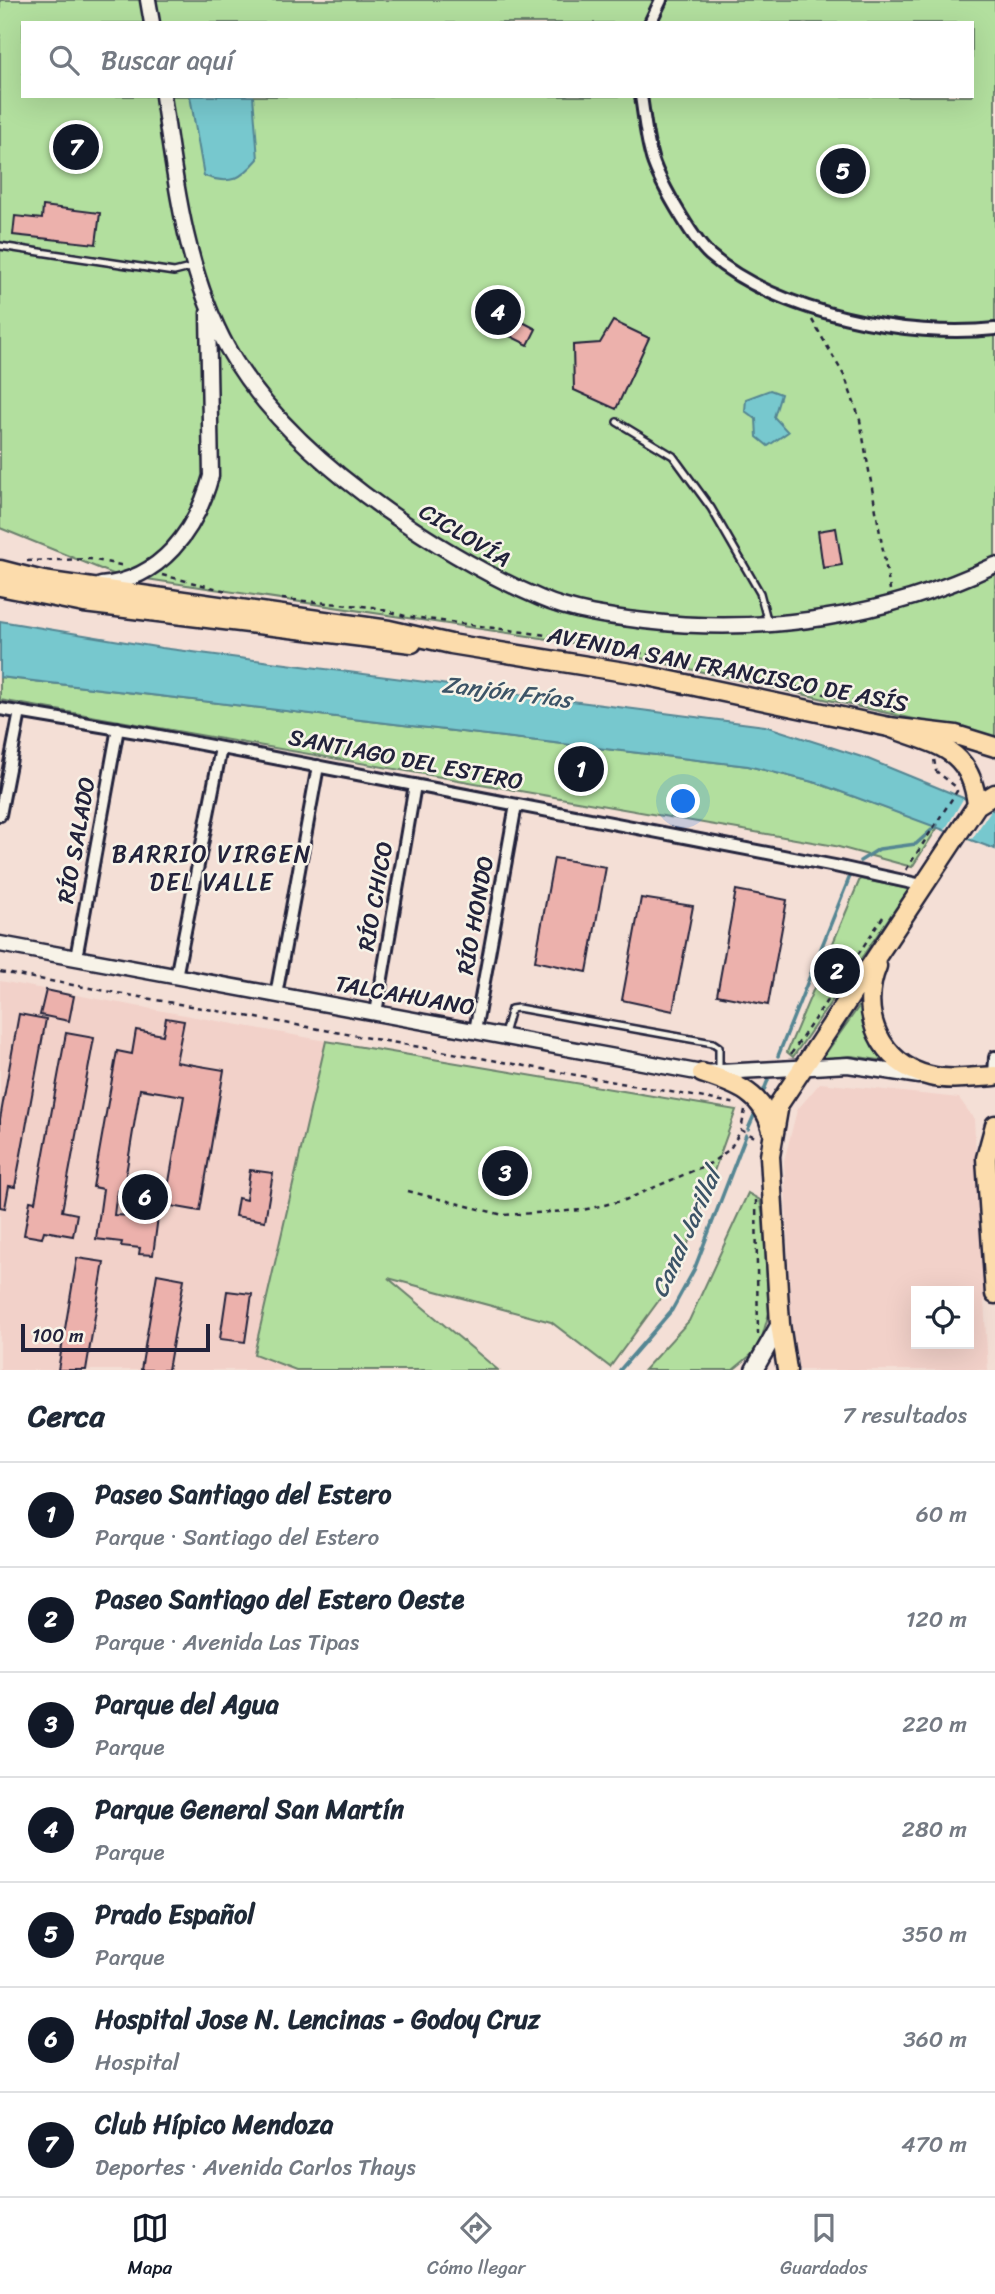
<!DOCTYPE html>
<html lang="es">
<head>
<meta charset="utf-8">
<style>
  :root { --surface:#fff; --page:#f6f6f7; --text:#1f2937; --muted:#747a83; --line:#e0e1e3; --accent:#111827 }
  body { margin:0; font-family:Sriracha,sans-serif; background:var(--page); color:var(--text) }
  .controls { position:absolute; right:21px; bottom:21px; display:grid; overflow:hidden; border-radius:0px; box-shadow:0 7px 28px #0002 }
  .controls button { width:63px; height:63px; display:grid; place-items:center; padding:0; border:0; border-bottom:2px solid var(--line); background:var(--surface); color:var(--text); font:35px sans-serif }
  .scale { position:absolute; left:21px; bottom:18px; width:189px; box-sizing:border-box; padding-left:7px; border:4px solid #22223b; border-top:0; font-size:19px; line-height:24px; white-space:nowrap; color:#22223b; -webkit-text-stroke:5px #f7f3e8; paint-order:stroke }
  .you { position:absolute; left:684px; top:802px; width:24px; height:24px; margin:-18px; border:5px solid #fff; border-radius:50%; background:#1a73e8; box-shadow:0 0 0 10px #1a73e833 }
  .badge { display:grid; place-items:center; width:46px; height:46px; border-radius:50%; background:var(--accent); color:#fff; font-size:23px; font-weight:700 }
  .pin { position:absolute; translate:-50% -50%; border:4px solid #fff; box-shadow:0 2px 7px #0006 }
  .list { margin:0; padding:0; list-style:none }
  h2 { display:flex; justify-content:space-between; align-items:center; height:91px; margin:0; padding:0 28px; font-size:30px }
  h2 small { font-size:23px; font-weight:400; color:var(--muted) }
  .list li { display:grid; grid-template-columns:46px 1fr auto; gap:21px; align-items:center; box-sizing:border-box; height:105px; padding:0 28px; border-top:2px solid var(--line) }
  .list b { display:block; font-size:26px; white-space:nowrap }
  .list p { margin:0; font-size:23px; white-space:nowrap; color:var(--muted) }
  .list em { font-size:23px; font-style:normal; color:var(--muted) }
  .icon { flex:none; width:38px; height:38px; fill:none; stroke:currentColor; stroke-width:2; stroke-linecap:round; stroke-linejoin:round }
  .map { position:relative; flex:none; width:995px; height:1370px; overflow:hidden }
  .search { position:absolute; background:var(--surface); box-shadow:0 7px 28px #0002; left:21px; right:21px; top:21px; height:77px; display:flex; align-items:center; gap:18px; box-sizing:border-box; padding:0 24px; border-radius:0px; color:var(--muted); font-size:26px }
  .sheet { height:826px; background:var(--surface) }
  nav { display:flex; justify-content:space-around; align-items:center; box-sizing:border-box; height:98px; border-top:2px solid var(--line); background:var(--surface); font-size:19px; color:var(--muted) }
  nav a { display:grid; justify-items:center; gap:4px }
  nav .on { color:var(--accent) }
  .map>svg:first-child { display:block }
  .built { fill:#f2d1c9; fill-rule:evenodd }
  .green { fill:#b2df9e; stroke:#6a806c; stroke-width:2; fill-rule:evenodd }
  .water { fill:#77c8ce; stroke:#558693; stroke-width:2 }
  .pier { fill:#f4dfd6 }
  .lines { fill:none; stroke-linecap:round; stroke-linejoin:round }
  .stream { stroke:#558693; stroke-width:3.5 }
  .building { fill:#ecb1ac; stroke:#22223b; stroke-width:2 }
  .service-casing { stroke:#22223b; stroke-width:10 }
  .minor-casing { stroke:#22223b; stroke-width:16 }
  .tertiary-casing { stroke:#22223b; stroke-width:19 }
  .secondary-casing { stroke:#22223b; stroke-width:21 }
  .primary-casing { stroke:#22223b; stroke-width:23 }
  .trunk-casing { stroke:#22223b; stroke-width:23 }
  .path { stroke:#22223b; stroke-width:2.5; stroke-dasharray:5 5; stroke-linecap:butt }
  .service { stroke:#f7f3e8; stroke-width:5 }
  .minor { stroke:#f7f3e8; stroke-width:10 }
  .tertiary { stroke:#f7f3e8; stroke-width:14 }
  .secondary { stroke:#f7f3e8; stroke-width:16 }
  .primary { stroke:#fcdcac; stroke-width:18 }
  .trunk { stroke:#fcdcac; stroke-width:18 }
  .labels { text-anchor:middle; stroke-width:5; stroke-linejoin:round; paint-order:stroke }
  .street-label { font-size:23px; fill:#22223b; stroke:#f7f3e8 }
  .water-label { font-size:24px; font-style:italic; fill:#3c5467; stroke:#f7f3e8 }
  .neighbourhood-label { font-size:24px; letter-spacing:2px; fill:#22223b; stroke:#f7f3e8 }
</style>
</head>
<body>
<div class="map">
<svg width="995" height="1370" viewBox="0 0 995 1370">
  <rect width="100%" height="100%" fill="#f4dfd6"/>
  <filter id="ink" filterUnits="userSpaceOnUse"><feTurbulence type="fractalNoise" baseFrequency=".0143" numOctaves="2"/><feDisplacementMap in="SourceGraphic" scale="14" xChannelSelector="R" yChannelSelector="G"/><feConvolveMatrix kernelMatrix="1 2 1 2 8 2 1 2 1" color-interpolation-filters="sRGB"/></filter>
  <g filter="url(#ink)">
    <path class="built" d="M0,981l326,60 -71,312 41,17h-296z
      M820,1083l139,15 15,21 14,251h-189l-8,-51 -7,-158 13,-51zM969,1291v53h-53v-53z"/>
    <path class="green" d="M0,0h995v737l-427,-95 -455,-68 -113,-46zM23,23h949v73h-949z
      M0,677l748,89 69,17 121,44 -26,40 -77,-21 -835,-146z
      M860,879l49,10 -116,168 -6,-5z
      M862,1002l6,33 18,26 -34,-5 -30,3z
      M326,1041l410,69 -60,167 -66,90 -59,-45 -163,-44 110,92h-202l-42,-16z
      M748,1193l12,7 3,16 6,97 -8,28 -10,14 -18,15h-89l45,-49z"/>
    <path class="water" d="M190,96h63l5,63c-18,21 -27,26 -54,17z
      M770,390l11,4 -7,23 14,15 -20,14 -11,-9 -1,-18 -11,-8 1,-12z
      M0,621l162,27 603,78 103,33 127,52v38l-178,-66 -69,-17 -748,-89z"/>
    <path class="pier" d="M963,799l28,11 -19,29 -27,-9z"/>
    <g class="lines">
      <path class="stream" d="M860,861l19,-12 37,-5 21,-19
        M778,1056l72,-180
        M762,1095l6,-15
        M748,1129l7,-16
        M620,1370l52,-60 22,-40 52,-135"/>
    </g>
    <path class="building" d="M43,206l57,7 -4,31 -83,-9 2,-19 27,3z
      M515,318l21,11 -8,16 -22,-11z
      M613,321l36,17 -33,71 -42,-19 -1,-45 27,-2z
      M836,528l6,37 -19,3 -5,-37z
      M554,858l52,9 -19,105 -52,-11z
      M736,890l51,10 -19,105 -51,-10z
      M641,898l52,8 -20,105 -51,-11z
      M46,990l28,6 -5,25 -29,-6z
      M19,1014l27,5 -31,168 -6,-1 -4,22 -5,-1v-88z
      M166,1018l18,3 -8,41 48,8 -24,141 -35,-6 19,-109 -44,-7 -17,103 -6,-1 -3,24 44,2 -5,38 -14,-1 1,-6 -19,-2 1,-4 -26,-3 7,-50 -10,-2 24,-136 15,3 4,-24 27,5z
      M66,1033l28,5 -32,173 15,3 -4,22 -29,-5 -2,7 -18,-3 6,-34 5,1z
      M250,1170l23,3 -8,48 -30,-5 3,-18 8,2z
      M77,1258l27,4 -18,108h-28z
      M157,1274l27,5 -16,91h-27z
      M227,1291l25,3 -7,48 -25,-3z"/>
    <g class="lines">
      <g class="service-casing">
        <path id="service" d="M0,246l174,26 20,-5
          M617,422l56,34 38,52 49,85 8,30
          M504,1034l7,-25 7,-1 195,35 6,4v25"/>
      </g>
      <g class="minor-casing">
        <path id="minor" d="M650,23l11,-23
          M641,96c3,19 5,40 10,58 5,23 42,86 59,101 67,58 199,84 285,74
          M0,709l149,25 686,132 91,20
          M0,815l20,-103
          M76,958l42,-230
          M176,977l45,-229
          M276,995l42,-229
          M376,1013l39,-228
          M475,1031l41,-226
          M994,1076l1,-19"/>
      </g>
      <g class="tertiary-casing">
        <path id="tertiary" d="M148,0l4,23
          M163,96c12,85 23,177 65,253 37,66 98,119 159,162 47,33 99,64 153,87 32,14 71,19 105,23 120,14 241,-4 350,-56
          M101,585c60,-6 95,-54 110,-109l-3,-163
          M0,944l702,129 146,-8 71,11"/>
      </g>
      <g class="secondary-casing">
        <path id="secondary" d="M754,1370l26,-46"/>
      </g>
      <g class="primary-casing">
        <path id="primary" d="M0,570l43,11 346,49 62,14 192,31 246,52 67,8 39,12
          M0,586l84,17 328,40"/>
      </g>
      <g class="trunk-casing">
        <path id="trunk" d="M889,727c47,18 82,20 88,78
          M877,966c-19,46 3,99 53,110 20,5 44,1 65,0
          M702,1073c33,11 61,19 70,57
          M995,1125l-9,33 9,136
          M787,1370l-7,-46 -10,-168 9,-52 198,-299 18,-11"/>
      </g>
      <path class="path" d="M812,320l33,57 15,43 30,170
        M27,561l63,-2 35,7
        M162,575l65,16
        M282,599l91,8 32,9 163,22 196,41 133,33
        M906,870l51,-79 -1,-4 -20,-16 -2,-12
        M0,972l738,132
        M791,1054l92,-137
        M745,1110l-4,20 16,8
        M408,1191l95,24 80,-5 42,-10 86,-37 19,-14 11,-19
        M756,1200l2,134"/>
      <use href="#service" class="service"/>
      <use href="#minor" class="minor"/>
      <use href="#tertiary" class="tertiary"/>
      <use href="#secondary" class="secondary"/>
      <use href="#primary" class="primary"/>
      <use href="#trunk" class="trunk"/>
    </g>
  </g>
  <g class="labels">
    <g class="street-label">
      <text transform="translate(465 535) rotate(31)" y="8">CICLOVÍA</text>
      <text transform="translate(728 669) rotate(11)" y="8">AVENIDA SAN FRANCISCO DE ASÍS</text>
      <text transform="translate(406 759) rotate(11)" y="8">SANTIAGO DEL ESTERO</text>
      <text transform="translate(76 840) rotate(-80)" y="8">RÍO SALADO</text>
      <text transform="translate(375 896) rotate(-80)" y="8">RÍO CHICO</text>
      <text transform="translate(475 915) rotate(-80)" y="8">RÍO HONDO</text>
      <text transform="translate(405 995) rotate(10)" y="8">TALCAHUANO</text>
    </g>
    <g class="water-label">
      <text transform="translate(507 692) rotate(7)" y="8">Zanjón Frías</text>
      <text transform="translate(686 1233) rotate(-66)" y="8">Canal Jarillal</text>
    </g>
    <g class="neighbourhood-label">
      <text x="212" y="862">BARRIO VIRGEN<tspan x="212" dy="28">DEL VALLE</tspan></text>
    </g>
  </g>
</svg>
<div class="controls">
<button><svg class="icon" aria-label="locate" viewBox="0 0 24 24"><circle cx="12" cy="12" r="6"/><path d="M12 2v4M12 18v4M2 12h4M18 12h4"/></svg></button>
</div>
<div class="scale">100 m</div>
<div class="you"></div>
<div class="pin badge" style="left:581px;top:769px">1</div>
<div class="pin badge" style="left:837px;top:971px">2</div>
<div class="pin badge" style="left:505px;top:1173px">3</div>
<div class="pin badge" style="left:498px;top:312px">4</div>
<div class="pin badge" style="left:843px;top:171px">5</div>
<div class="pin badge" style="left:145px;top:1197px">6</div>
<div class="pin badge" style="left:76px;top:147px">7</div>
<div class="search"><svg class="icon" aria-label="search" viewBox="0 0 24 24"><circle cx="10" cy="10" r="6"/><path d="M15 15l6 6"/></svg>Buscar aquí</div>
</div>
<section class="sheet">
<h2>Cerca<small>7 resultados</small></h2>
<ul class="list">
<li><span class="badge">1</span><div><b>Paseo Santiago del Estero</b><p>Parque · Santiago del Estero</p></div><em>60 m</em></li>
<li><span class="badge">2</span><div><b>Paseo Santiago del Estero Oeste</b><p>Parque · Avenida Las Tipas</p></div><em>120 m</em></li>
<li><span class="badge">3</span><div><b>Parque del Agua</b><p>Parque</p></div><em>220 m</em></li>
<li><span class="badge">4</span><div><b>Parque General San Martín</b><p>Parque</p></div><em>280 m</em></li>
<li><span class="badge">5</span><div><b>Prado Español</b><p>Parque</p></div><em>350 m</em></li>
<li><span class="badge">6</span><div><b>Hospital Jose N. Lencinas - Godoy Cruz</b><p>Hospital</p></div><em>360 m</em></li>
<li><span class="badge">7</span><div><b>Club Hípico Mendoza</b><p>Deportes · Avenida Carlos Thays</p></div><em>470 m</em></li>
</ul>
</section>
<nav>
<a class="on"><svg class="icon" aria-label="map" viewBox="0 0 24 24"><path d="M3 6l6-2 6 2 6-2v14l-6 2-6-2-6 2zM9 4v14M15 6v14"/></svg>Mapa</a>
<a><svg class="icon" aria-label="directions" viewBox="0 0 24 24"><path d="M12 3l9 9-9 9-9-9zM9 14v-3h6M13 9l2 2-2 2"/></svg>Cómo llegar</a>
<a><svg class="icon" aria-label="saved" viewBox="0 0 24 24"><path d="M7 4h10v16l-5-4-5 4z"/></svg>Guardados</a>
</nav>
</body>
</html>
